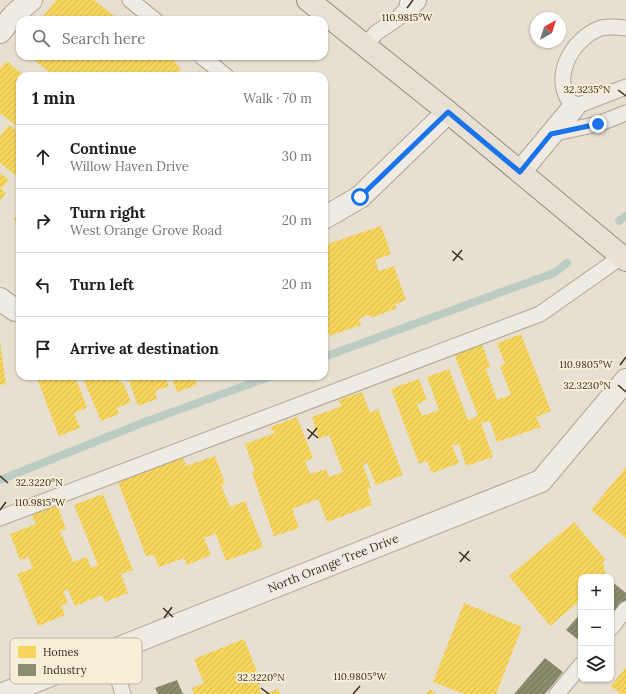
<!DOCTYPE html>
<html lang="en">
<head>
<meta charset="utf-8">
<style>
  :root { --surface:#fff; --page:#f2f2f2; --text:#202124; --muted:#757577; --line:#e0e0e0 }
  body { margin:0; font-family:Lora,serif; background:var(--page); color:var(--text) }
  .controls { position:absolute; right:12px; bottom:12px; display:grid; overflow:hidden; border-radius:8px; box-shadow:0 1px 3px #0004 }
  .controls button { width:36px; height:36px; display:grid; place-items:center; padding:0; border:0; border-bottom:1px solid var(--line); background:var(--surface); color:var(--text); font:20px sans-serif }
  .compass { position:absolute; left:530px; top:12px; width:36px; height:36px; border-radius:50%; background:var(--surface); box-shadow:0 1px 3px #0004; rotate:39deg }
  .stop { position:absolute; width:12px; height:12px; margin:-9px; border:3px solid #1a73e8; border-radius:50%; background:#fff }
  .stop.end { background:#1a73e8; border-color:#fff; box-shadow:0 1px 4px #0008 }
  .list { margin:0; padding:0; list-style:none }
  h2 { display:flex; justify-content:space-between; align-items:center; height:52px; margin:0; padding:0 16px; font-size:17px }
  h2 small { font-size:13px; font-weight:400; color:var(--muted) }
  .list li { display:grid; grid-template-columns:26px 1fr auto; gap:12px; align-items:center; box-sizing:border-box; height:64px; padding:0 16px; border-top:1px solid var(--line) }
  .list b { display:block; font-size:15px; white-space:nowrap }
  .list p { margin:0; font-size:13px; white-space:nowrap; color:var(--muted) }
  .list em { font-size:13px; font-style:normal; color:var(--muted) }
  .icon { flex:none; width:22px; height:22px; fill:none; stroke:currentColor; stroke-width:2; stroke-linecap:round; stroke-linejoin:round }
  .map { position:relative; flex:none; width:626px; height:694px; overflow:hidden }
  .search { position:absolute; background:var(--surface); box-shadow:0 1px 3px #0004; left:16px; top:16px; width:312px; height:44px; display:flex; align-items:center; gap:10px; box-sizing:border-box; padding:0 14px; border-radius:12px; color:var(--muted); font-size:15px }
  .panel { position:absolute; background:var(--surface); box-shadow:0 1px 3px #0004; left:16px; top:72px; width:312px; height:308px; border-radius:12px }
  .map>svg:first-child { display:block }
  .homes { fill:url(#homes-hatch) }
  .industry { fill:url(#industry-hatch) }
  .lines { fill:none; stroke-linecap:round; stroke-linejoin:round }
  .stream { stroke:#bcccc2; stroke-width:8 }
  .service-casing { stroke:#ada599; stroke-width:17 }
  .minor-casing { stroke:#ada599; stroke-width:24 }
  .primary-casing { stroke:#928b80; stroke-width:24 }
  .service { stroke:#efebe3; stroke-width:15 }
  .minor { stroke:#efebe3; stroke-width:22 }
  .primary { stroke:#e6e1d4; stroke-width:22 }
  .route { stroke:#1a73e8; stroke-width:5 }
  .ticks { fill:none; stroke:#3d2e20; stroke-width:1.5 }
  .labels { text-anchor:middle; stroke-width:4; stroke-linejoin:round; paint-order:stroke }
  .street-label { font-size:12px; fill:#3d2e20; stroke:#f7eed8 }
  .key { fill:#f7eed8; stroke:#bfb4a1; stroke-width:1 }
  .key-label { font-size:11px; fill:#3d2e20 }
  .ticks-label { font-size:10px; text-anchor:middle; fill:#3d2e20; stroke:#f7eed8; stroke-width:4; stroke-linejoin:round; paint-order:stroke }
</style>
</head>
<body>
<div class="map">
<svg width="626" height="694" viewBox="0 0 626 694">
  <defs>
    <pattern id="homes-hatch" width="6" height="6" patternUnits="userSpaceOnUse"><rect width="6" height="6" fill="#f6d55c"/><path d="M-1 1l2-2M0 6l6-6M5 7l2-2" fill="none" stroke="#d4b750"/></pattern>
    <pattern id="industry-hatch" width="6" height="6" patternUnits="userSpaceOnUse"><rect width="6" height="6" fill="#8c8c6e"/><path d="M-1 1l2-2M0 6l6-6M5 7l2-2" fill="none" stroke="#74735a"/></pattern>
  </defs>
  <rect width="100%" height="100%" fill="#e7e0d1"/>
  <path class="homes" d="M56,0h38l26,20h-80z
    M29,56h140l7,6 -1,1 6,6 -3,4 3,3h-127z
    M6,61l19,15h-5v53l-20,-16v-44z
    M9,125l11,8v46l-20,-16v-27z
    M0,173l9,7 -8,9 5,4 -6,8z
    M20,216v19l-6,-17z
    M381,226l10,28 -16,6 4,11 15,-5 12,34 -11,4 2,4 -26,10 -2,-3 -10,4 2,6 -32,11 -1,-7 -4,1v-85z
    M521,334l30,77 -15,6 5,10 -44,15 -7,-21 -9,2 12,34 -27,9 -7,-22 -7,2 7,17 -27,10 -5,-12 -8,3 -28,-75 28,-10 8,21 -10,4 5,12 17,-6 -12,-33 22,-8 19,51 10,-4 -25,-65 28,-9 9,25 -4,2 11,31 14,-5 -11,-29 5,-2 -8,-21z
    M0,342l6,42 -6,1z
    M36,376h39l12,32 -13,5 6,15 -21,8z
    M82,376h35l3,7 3,-1 8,20 -14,6 2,6 -18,7z
    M127,376h38l4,10 -14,5 2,8 -19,7z
    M171,376h30l-6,3 2,6 -20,7z
    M362,392l8,21 8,-4 25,66 -27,10 -9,-22 -4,2 8,23 -4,1 5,16 -45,17 -9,-23 -26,10 7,19 -25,8 -22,-63 3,-1 -10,-28 30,-11 -5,-6 27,-10 16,41 -8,3 5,13 16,-5 3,8 14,-5 -14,-37 -10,4 -7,-22 30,-11 -4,-6z
    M182,454l4,12 29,-10 10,27 -4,2 9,22 15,-6 18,46 -37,14 -10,-27 -12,4 7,17 -24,10 -3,-7 -25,9 -5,-12 -8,1 -29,-77z
    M626,467v71l-35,-28z
    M103,494l30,76 -12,4 7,19 -23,9 -3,-7 -27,11 -7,-16 -5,1 5,12 -7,3 4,9 -27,11 -21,-52 16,-6 -5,-11 -8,3 -10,-26 26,-10 -6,-12 26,-10 10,27 -6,2 13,31 14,-5 4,11 7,-3 -24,-60z
    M574,522l31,37 -2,3 3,15h-25v23l-31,26 -41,-50z
    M464,603l58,24 -26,67h-32l-31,-12z
    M244,639l18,45 -4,1 4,9h-68l-2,-6 12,-5 -10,-24z
    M626,667v27h-5l-10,-8z
    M278,689l2,5h-15z
    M430,689l6,5h-10z"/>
  <path class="industry" d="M611,581l15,12v9l-15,18z
    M581,613v29l-15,-12z
    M545,658l18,14 -18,22h-31z
    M177,680l6,14h-25l-3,-6z"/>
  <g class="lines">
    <path class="stream" d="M619,221l7,-5
      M324,357l230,-84 13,-10
      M0,480l142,-57 130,-47"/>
    <g class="service-casing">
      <path id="service" d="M130,0l25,20
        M626,28c-8,-1 -17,-2 -25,0 -31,11 -52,53 -27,79l52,-20
        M365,46l11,-13 22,-15 13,-14
        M201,56l25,20
        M551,134l47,-10 28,-11
        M0,518l540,-204 81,-57
        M611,628l15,-19
        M110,652l13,42
        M557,694l24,-29"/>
    </g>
    <g class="minor-casing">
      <g id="minor">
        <path d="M411,4l4,-4"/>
        <path d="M0,32l14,-17 17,-15"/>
        <path d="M520,172l54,-65"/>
        <path d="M324,218l36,-21 88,-85"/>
        <path d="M0,299l15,11h5"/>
        <path id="s1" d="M3,694l538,-213 85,-101"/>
      </g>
    </g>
    <g class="primary-casing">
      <path id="primary" d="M308,0l140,112 178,148"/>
    </g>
    <use href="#service" class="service"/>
    <use href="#minor" class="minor"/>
    <use href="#primary" class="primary"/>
  </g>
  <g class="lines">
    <path class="route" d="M360,197l88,-85 72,60 31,-38 47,-10"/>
  </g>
  <path class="ticks" d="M407,8l6,-8M618,90l8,6M452,251l11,9M453,261l9,-11M620,365l6,-8M618,385l8,7M307,429l11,9M308,439l9,-11M0,476l8,7M0,510l6,-8M459,552l11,9M460,562l9,-11M163,608l10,9M164,618l8,-11M261,688l8,6M353,694l7,-8"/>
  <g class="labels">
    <g class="street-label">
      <text dy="4" stroke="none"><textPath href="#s1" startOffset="355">North Orange Tree Drive</textPath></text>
    </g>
  </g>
  <rect x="10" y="638" width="132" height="46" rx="6" class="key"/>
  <rect x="18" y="646" width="18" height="12" fill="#f6d55c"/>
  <rect x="18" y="664" width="18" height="12" fill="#8c8c6e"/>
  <g class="key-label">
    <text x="43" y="656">Homes</text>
    <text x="43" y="674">Industry</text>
  </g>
  <g class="ticks-label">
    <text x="407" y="21">110.9815°W</text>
    <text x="587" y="93">32.3235°N</text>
    <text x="586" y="368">110.9805°W</text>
    <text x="587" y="389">32.3230°N</text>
    <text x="39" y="486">32.3220°N</text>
    <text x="40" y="506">110.9815°W</text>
    <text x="360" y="680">110.9805°W</text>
    <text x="261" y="681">32.3220°N</text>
  </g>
</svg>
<div class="controls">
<button>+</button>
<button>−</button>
<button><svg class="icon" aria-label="layers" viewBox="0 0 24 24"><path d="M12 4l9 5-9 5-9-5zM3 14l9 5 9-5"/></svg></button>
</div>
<svg class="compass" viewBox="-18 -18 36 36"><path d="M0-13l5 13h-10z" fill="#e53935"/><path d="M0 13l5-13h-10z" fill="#757577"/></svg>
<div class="stop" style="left:360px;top:197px"></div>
<div class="stop end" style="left:598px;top:124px"></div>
<div class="search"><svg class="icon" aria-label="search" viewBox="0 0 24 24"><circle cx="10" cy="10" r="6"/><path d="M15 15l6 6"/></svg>Search here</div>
<section class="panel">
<h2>1 min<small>Walk · 70 m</small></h2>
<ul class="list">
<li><svg class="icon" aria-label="ahead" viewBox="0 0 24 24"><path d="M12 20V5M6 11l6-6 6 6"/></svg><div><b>Continue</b><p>Willow Haven Drive</p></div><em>30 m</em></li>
<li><svg class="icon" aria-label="right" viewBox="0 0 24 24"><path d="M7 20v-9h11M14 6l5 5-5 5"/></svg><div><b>Turn right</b><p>West Orange Grove Road</p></div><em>20 m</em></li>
<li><svg class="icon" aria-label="left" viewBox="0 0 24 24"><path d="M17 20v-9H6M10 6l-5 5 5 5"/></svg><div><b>Turn left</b></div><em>20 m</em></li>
<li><svg class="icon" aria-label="arrive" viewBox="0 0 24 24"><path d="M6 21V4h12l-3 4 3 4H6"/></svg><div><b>Arrive at destination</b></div></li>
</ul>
</section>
</div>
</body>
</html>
